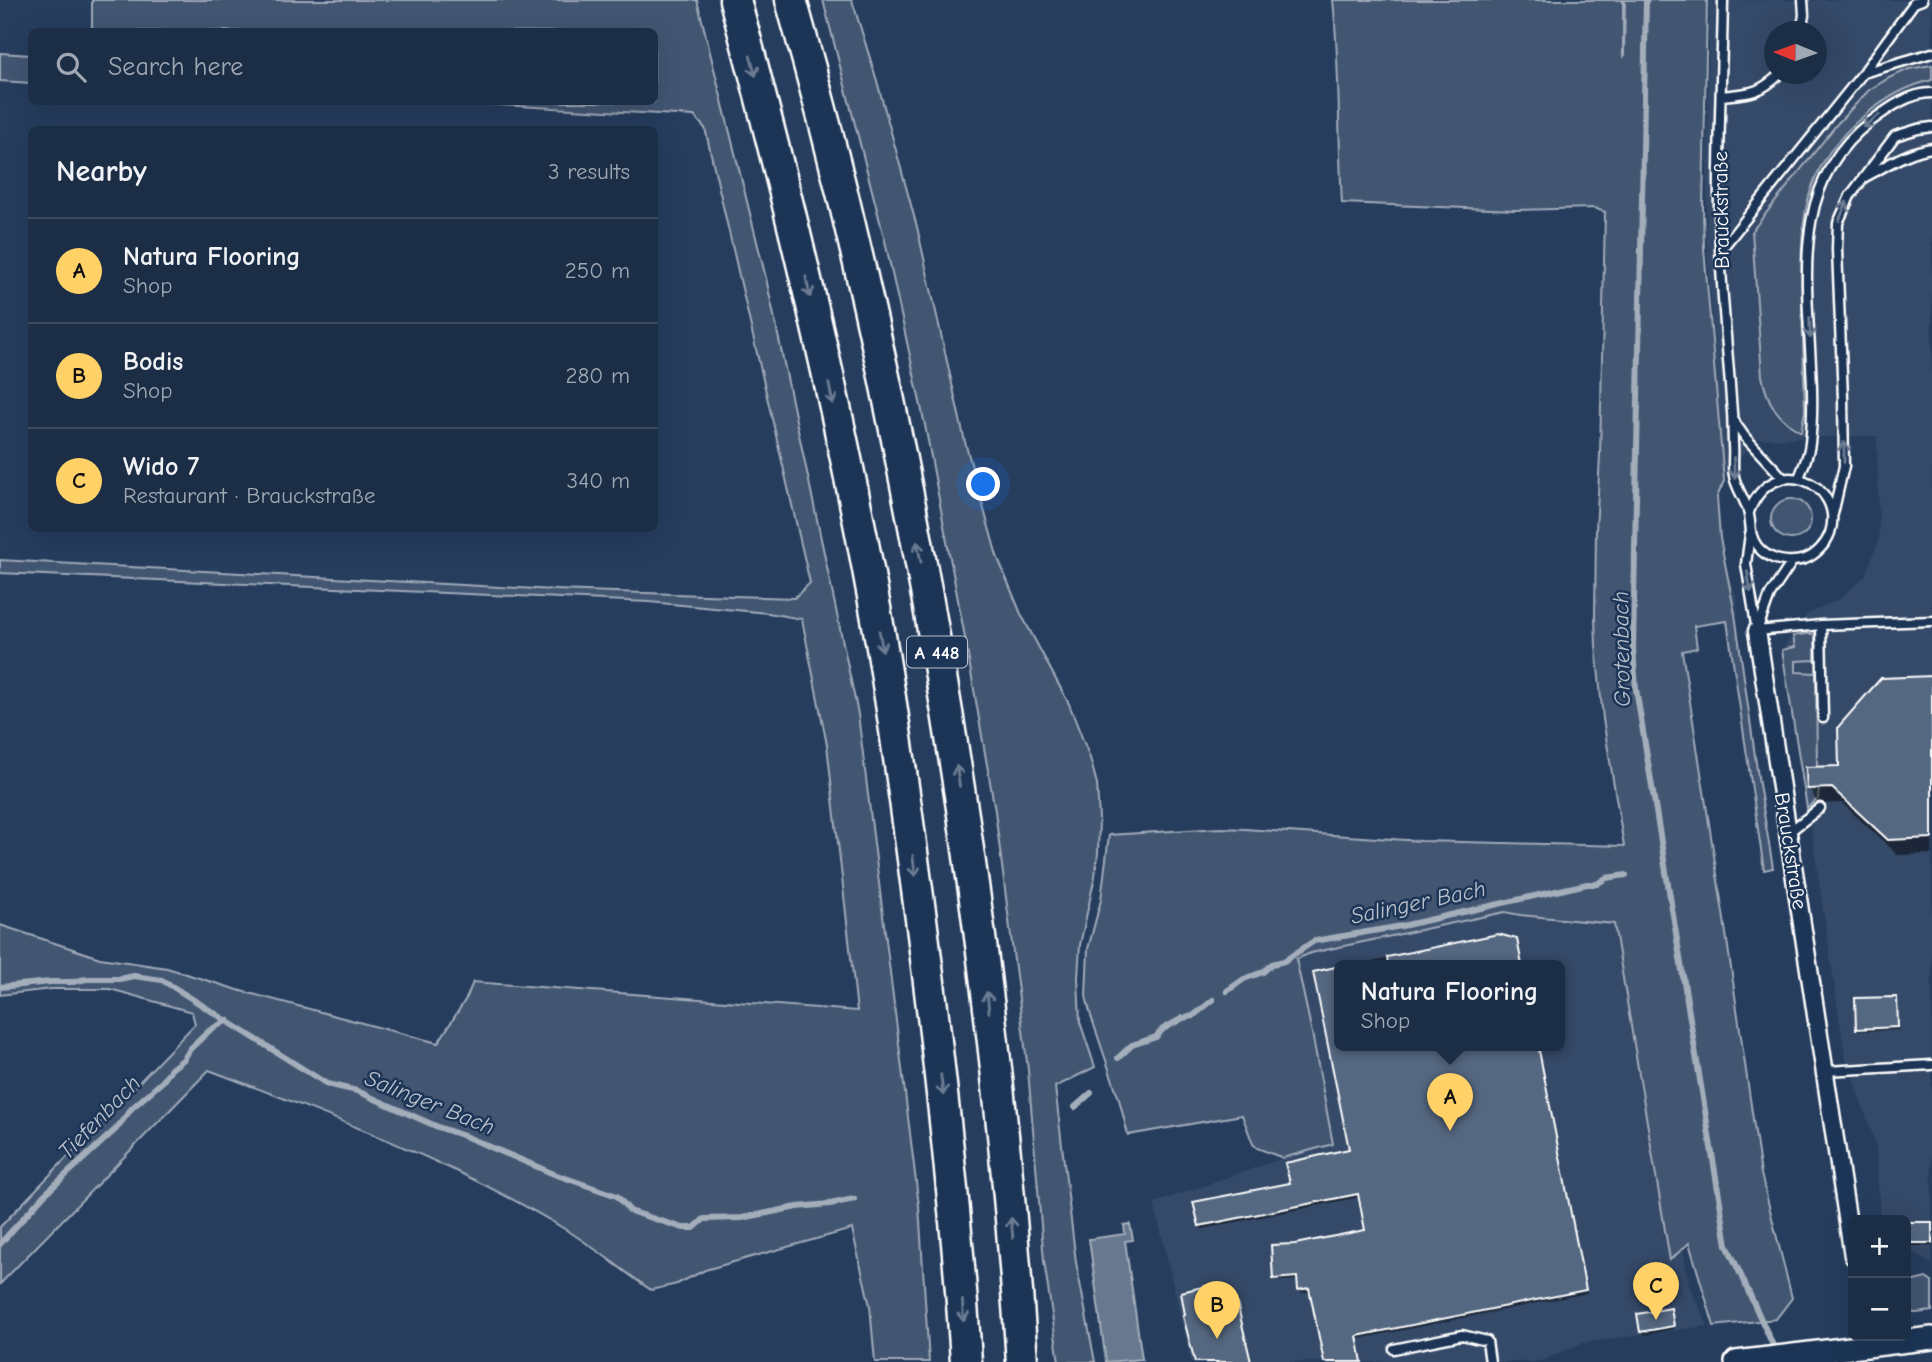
<!DOCTYPE html>
<html lang="en">
<head>
<meta charset="utf-8">
<style>
  :root { --surface:#1c2e46; --page:#293a51; --text:#f1f3f6; --muted:#a0a8b3; --line:#3a4a5f; --accent:#ffd166 }
  body { margin:0; font-family:"Comic Neue",sans-serif; background:var(--page); color:var(--text) }
  .controls { position:absolute; right:21px; bottom:21px; display:grid; overflow:hidden; border-radius:10px; box-shadow:0 7px 28px #0002 }
  .controls button { width:63px; height:63px; display:grid; place-items:center; padding:0; border:0; border-bottom:2px solid var(--line); background:var(--surface); color:var(--text); font:35px sans-serif }
  .compass { position:absolute; left:1764px; top:21px; width:63px; height:63px; border-radius:50%; background:var(--surface); box-shadow:0 7px 28px #0002; rotate:271deg }
  .you { position:absolute; left:984px; top:485px; width:24px; height:24px; margin:-18px; border:5px solid #fff; border-radius:50%; background:#1a73e8; box-shadow:0 0 0 10px #1a73e833 }
  .badge { display:grid; place-items:center; width:46px; height:46px; border-radius:50%; background:var(--accent); color:#111; font-size:23px; font-weight:700 }
  .pin { position:absolute; translate:-50% -58px; filter:drop-shadow(0 2px 4px #0008) }
  .pin::after { content:''; position:absolute; top:37px; width:24px; height:21px; background:inherit; clip-path:polygon(0 0,100% 0,50% 100%) }
  .popup { position:absolute; left:1334px; top:960px; width:231px; height:91px; box-sizing:border-box; display:grid; place-content:center; border-radius:10px; background:var(--surface); filter:drop-shadow(0 2px 5px #0005); font-size:23px; white-space:nowrap; color:var(--muted) }
  .popup b { font-size:26px; color:var(--text) }
  .popup::after { content:''; position:absolute; left:50%; top:100%; margin-left:-14px; border:14px solid transparent; border-top-color:var(--surface) }
  .list { margin:0; padding:0; list-style:none }
  h2 { display:flex; justify-content:space-between; align-items:center; height:91px; margin:0; padding:0 28px; font-size:30px }
  h2 small { font-size:23px; font-weight:400; color:var(--muted) }
  .list li { display:grid; grid-template-columns:46px 1fr auto; gap:21px; align-items:center; box-sizing:border-box; height:105px; padding:0 28px; border-top:2px solid var(--line) }
  .list b { display:block; font-size:26px; white-space:nowrap }
  .list p { margin:0; font-size:23px; white-space:nowrap; color:var(--muted) }
  .list em { font-size:23px; font-style:normal; color:var(--muted) }
  .icon { flex:none; width:38px; height:38px; fill:none; stroke:currentColor; stroke-width:2; stroke-linecap:round; stroke-linejoin:round }
  .map { position:relative; flex:none; width:1932px; height:1362px; overflow:hidden }
  .search { position:absolute; background:var(--surface); box-shadow:0 7px 28px #0002; left:28px; top:28px; width:630px; height:77px; display:flex; align-items:center; gap:18px; box-sizing:border-box; padding:0 24px; border-radius:10px; color:var(--muted); font-size:26px }
  .panel { position:absolute; background:var(--surface); box-shadow:0 7px 28px #0002; left:28px; top:126px; width:630px; height:406px; border-radius:10px }
  .map>svg:first-child { display:block }
  .built { fill:#344a68; fill-rule:evenodd }
  .green { fill:#425672; stroke:#a0aab8; stroke-width:2 }
  .water { fill:#67788e; stroke:#a4aebb; stroke-width:2 }
  .shadow { fill:#0007 }
  .lines { fill:none; stroke-linecap:round; stroke-linejoin:round }
  .stream { stroke:#a4aebb; stroke-width:6 }
  .building { fill:#556781; stroke:#fff; stroke-width:2 }
  .service-casing { stroke:#fff; stroke-width:13 }
  .minor-casing { stroke:#fff; stroke-width:21 }
  .tertiary-casing { stroke:#fff; stroke-width:26 }
  .motorway-casing { stroke:#fff; stroke-width:35 }
  .service { stroke:#1d3557; stroke-width:8 }
  .minor { stroke:#1d3557; stroke-width:16 }
  .tertiary { stroke:#1d3557; stroke-width:21 }
  .motorway { stroke:#1d3557; stroke-width:30 }
  .oneway { stroke:#6c7c92 }
  .labels { text-anchor:middle; stroke-width:5; stroke-linejoin:round; paint-order:stroke }
  .shield { fill:#1d3557; stroke:#bbc2cd; stroke-width:2 }
  .shield-label { font-size:19px; font-weight:bold; fill:#fff }
  .street-label { font-size:21px; fill:#fff; stroke:#1d3557 }
  .water-label { font-size:23px; font-style:italic; fill:#bbc2cc; stroke:#1d3557 }
</style>
</head>
<body>
<div class="map">
<svg width="1932" height="1362" viewBox="0 0 1932 1362">
  <rect width="100%" height="100%" fill="#263d5e"/>
  <filter id="ink" filterUnits="userSpaceOnUse"><feTurbulence type="fractalNoise" baseFrequency=".0143" numOctaves="2"/><feDisplacementMap in="SourceGraphic" scale="14" xChannelSelector="R" yChannelSelector="G"/><feConvolveMatrix kernelMatrix="1 2 1 2 8 2 1 2 1" color-interpolation-filters="sRGB"/></filter>
  <g filter="url(#ink)">
    <path class="built" d="M1709,0h223v1264l-26,-16v-28h-26l-4,-75 -31,-89 -36,-241 -27,-165 24,-35 33,-16 26,-23 14,-37 -2,-103 -122,3 -32,41 -8,16 4,52 17,48 2,18 -55,8 4,-277h27l-8,-106zM1774,32h42v42h-42z
      M1625,887l64,398 19,41 -126,17 -41,18 -7,1h-343l-37,-159 129,-45 50,-14 -21,-111 -17,-74 16,-6zM1340,965h220v80h-220z"/>
    <path class="green" d="M92,0h605l69,278 92,436 61,492 10,156h-54l-5,-56 -18,-77 -147,41 -28,14 -26,6c-28,-19 -54,-41 -83,-59 -112,-68 -237,-115 -359,-161l-209,214v-57l195,-203 -3,-12 -82,-23h-58l-52,6v-70l100,33 67,10 74,23 197,52 29,-46 6,-15 384,29 -30,-266 -25,-126 -34,-6 -119,-11 -649,-29v-13l555,30 239,8 16,-15 -105,-455 -11,-12 -247,-14h207v-70l-562,-1z
      M823,0h29l25,81 40,146 48,215 32,114 24,58 48,90 21,54 7,26 2,35 -1,34 -3,23 -15,69 -2,33 2,44 15,45 -40,20 21,175 19,100h-36l-15,-101 -16,-191 -33,-259 -31,-179 -39,-207 -40,-184z
      M1333,0h290v58l1,-4 1,-54h82l-4,210 1,38 20,233 -7,16 3,41 15,76 24,170 14,84 -9,2 -37,-249 -33,5 3,22 -15,3 41,262 38,261 31,124 -16,21 -62,7 -25,-83 -19,17 -56,-336 -94,-9 -15,-3 -194,41 -15,6 16,74 21,111 -50,14 -26,-10 -4,-4 -11,-29 -114,20 -9,-36 -28,-83 -5,-20 2,-47 13,-49 8,-65 111,-7 25,1 176,12 203,5 -21,-127 -7,-73 -1,-29 1,-86 4,-76 5,-243 -11,-4 -79,2 -173,-7c-4,-68 -2,-136 -9,-203z
      M0,53l31,2v28l-31,-2z
      M1932,65v15c-26,6 -45,18 -66,34 -67,53 -66,111 -64,190 1,36 2,71 3,107l-4,21c-23,-13 -34,-29 -39,-56l-10,-145 85,-107 32,-34 20,-12 20,-9z
      M1771 519a20 20 0 1 1 40 0a20 20 0 1 1-40 0Z
      M1806,634h9v26l-19,1v11l20,1 1,94 -11,1 1,21 12,-1 -1,11 -11,9 -25,-158 13,-3 -2,-11z
      M1926,1278l6,4v29l-16,2 -10,-1v-29z"/>
    <path class="water" d="M1130,1224l3,16 -8,1 17,118 -36,3 -17,-123 36,-5 -1,-9z"/>
    <path class="shadow" d="M1932,678v176l-34,1 -56,-52 -24,1 -9,-16 32,-21z
      M1498,936l18,5 6,24h-165z
      M1896,999l2,3 1,28 -40,1 -2,-3z
      M1340,1045h198l49,248 -229,46 4,23h-36l-14,-71 -11,2 -2,-13 -22,1 -2,-3 20,-33 72,-14 -7,-34 -158,32 -2,-3 92,-42 59,-33z
      M1932,1223v23h-22l-2,-3z
      M1670,1310l5,19 -31,6 -5,-20z"/>
    <g class="lines">
      <path class="stream" d="M1646,0l-13,649 3,40 91,556 50,109
        M0,987l50,-5h23l13,-3h33l15,-3 28,4 165,104 30,7 81,36 29,10 87,37 63,22 13,15 53,17h11l10,-9 38,-1 55,-11 33,-3 24,-5
        M1227,991l17,-12 19,-7 9,-8 12,-3 30,-20 88,-15 185,-42h10l9,-6 20,-3
        M1118,1058l14,-13 24,-8 7,-8 20,-11 10,-2 20,-16
        M1075,1107l16,-14
        M0,1244l44,-49 72,-66 16,-21 31,-27 8,-12 13,-10 6,-10 20,-19 18,-10"/>
    </g>
    <path class="building" d="M1932,676v162l-44,2 -56,-52 -25,1 -1,-22 33,-1 -1,-39 43,-49z
      M1498,934l19,5 5,26h-134l-1,-8z
      M1340,966v79h198l48,245 -229,46 5,26h-38l-15,-74 -11,2 -1,-13 -24,2 -2,-34 24,-1 70,-14 -7,-36 -159,32 -6,-24 97,-19 -5,-20 64,-14 -36,-177z
      M1897,997l1,30 -42,2 -1,-31z
      M1906,1222h26v21h-26z
      M1215,1284l5,23 17,-4 14,59h-56l-12,-46 2,-1 -4,-23z
      M1671,1308l3,18 -34,6 -3,-18z"/>
    <g class="lines">
      <g class="service-casing">
        <path id="service" d="M1723,0c-1,71 -5,141 -4,212 0,58 7,117 11,174 2,20 3,39 3,59 1,10 -1,21 1,31 2,12 11,23 14,35 4,13 0,22 9,35 12,15 31,18 48,13 11,-4 21,-15 25,-26 16,-49 -57,-84 -81,-21
          M1801,32l3,-17 -1,-15
          M1863,73l69,-20
          M1721,96c29,-3 38,-2 59,-22
          M1865,177c21,-11 43,-26 67,-29
          M1720,251l143,-178 51,-70 8,-3
          M1733,420l12,17 38,41
          M1799,478c4,-11 10,-23 11,-35 13,-107 -41,-245 60,-321 19,-14 39,-29 62,-29
          M1833,514l11,-48 -1,-67 -6,-150 1,-26 12,-27 45,-60 23,-7 14,-2
          M1750,534l-4,30 11,67
          M1821,625l2,93
          M1758,628l12,-33 22,-33
          M1757,631l64,-6 111,-4
          M1789,832l31,-24
          M1826,1071l106,-6
          M1394,1349l68,-14 25,6 3,21"/>
      </g>
      <g class="minor-casing">
        <path id="minor" d="M1757,631l96,625"/>
      </g>
      <g class="tertiary-casing">
        <path id="tertiary" d="M1736,1362l196,-24"/>
      </g>
      <g class="motorway-casing">
        <path id="motorway" d="M735,0c56,208 107,418 144,630 17,96 29,193 42,289 19,148 36,295 45,443
          M791,0c51,178 92,360 126,542 51,271 87,545 105,820"/>
      </g>
      <use href="#service" class="service"/>
      <use href="#minor" class="minor"/>
      <use href="#tertiary" class="tertiary"/>
      <use href="#motorway" class="motorway"/>
    </g>
    <defs><path id="oneway-shaft" d="M-6 0H5M1.5-3L5.5 0L1.5 3" fill="none" stroke-width="1.6" stroke-linecap="round" stroke-linejoin="round" transform="scale(1.75)"/></defs>
    <g class="oneway">
      <use href="#oneway-shaft" transform="translate(753 66) rotate(75)"/>
      <use href="#oneway-shaft" transform="translate(1871 121) rotate(143)"/>
      <use href="#oneway-shaft" transform="translate(1843 211) rotate(-68)"/>
      <use href="#oneway-shaft" transform="translate(808 287) rotate(78)"/>
      <use href="#oneway-shaft" transform="translate(1810 328) rotate(88)"/>
      <use href="#oneway-shaft" transform="translate(831 394) rotate(78)"/>
      <use href="#oneway-shaft" transform="translate(1844 452) rotate(-90)"/>
      <use href="#oneway-shaft" transform="translate(1734 468) rotate(87)"/>
      <use href="#oneway-shaft" transform="translate(919 552) rotate(-101)"/>
      <use href="#oneway-shaft" transform="translate(1749 582) rotate(81)"/>
      <use href="#oneway-shaft" transform="translate(881 641) rotate(80)"/>
      <use href="#oneway-shaft" transform="translate(958 776) rotate(-99)"/>
      <use href="#oneway-shaft" transform="translate(914 866) rotate(83)"/>
      <use href="#oneway-shaft" transform="translate(988 1002) rotate(-96)"/>
      <use href="#oneway-shaft" transform="translate(942 1085) rotate(83)"/>
      <use href="#oneway-shaft" transform="translate(1012 1228) rotate(-95)"/>
      <use href="#oneway-shaft" transform="translate(963 1311) rotate(87)"/>
    </g>
  </g>
  <g class="labels">
    <rect class="shield" x="907" y="636.5" width="60" height="31" rx="5"/>
    <g class="shield-label">
      <text x="937" y="659">A 448</text>
    </g>
    <g class="street-label">
      <text transform="translate(1721 210) rotate(-91)" y="7">Brauckstraße</text>
      <text transform="translate(1791 851) rotate(81)" y="7">Brauckstraße</text>
    </g>
    <g class="water-label">
      <text transform="translate(1621 649) rotate(-91)" y="8">Grotenbach</text>
      <text transform="translate(1418 902) rotate(-12)" y="8">Salinger Bach</text>
      <text transform="translate(430 1102) rotate(22)" y="8">Salinger Bach</text>
      <text transform="translate(99 1117) rotate(-46)" y="8">Tiefenbach</text>
    </g>
  </g>
</svg>
<div class="controls">
<button>+</button>
<button>−</button>
</div>
<svg class="compass" viewBox="-18 -18 36 36"><path d="M0-13l5 13h-10z" fill="#e53935"/><path d="M0 13l5-13h-10z" fill="#a0a8b3"/></svg>
<div class="you"></div>
<div class="pin badge" style="left:1450px;top:1131px">A</div>
<div class="popup"><b>Natura Flooring</b>Shop</div>
<div class="pin badge" style="left:1217px;top:1339px">B</div>
<div class="pin badge" style="left:1656px;top:1320px">C</div>
<div class="search"><svg class="icon" aria-label="search" viewBox="0 0 24 24"><circle cx="10" cy="10" r="6"/><path d="M15 15l6 6"/></svg>Search here</div>
<section class="panel">
<h2>Nearby<small>3 results</small></h2>
<ul class="list">
<li><span class="badge">A</span><div><b>Natura Flooring</b><p>Shop</p></div><em>250 m</em></li>
<li><span class="badge">B</span><div><b>Bodis</b><p>Shop</p></div><em>280 m</em></li>
<li><span class="badge">C</span><div><b>Wido 7</b><p>Restaurant · Brauckstraße</p></div><em>340 m</em></li>
</ul>
</section>
</div>
</body>
</html>
